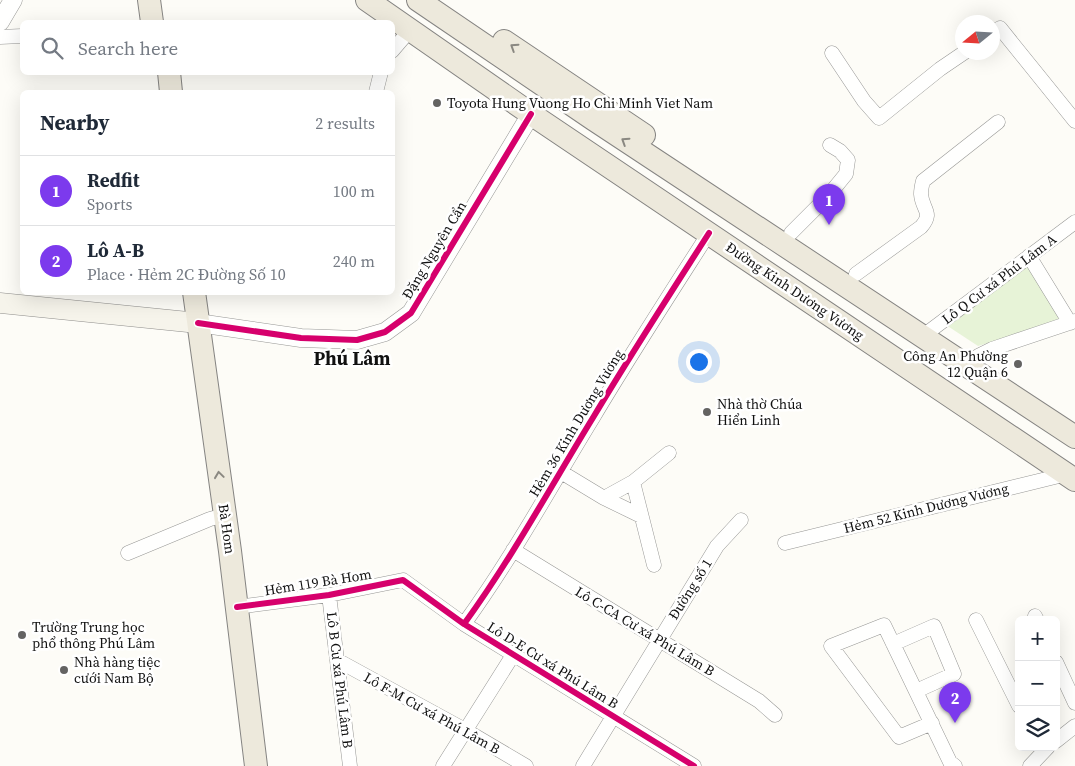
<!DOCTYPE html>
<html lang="en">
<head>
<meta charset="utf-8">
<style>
  :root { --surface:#fff; --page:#f6f6f7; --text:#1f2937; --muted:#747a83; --line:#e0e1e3; --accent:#7c3aed }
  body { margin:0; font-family:"Source Serif 4",serif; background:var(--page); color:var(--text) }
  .controls { position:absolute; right:15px; bottom:15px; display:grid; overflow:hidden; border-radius:8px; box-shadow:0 5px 20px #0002 }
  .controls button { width:45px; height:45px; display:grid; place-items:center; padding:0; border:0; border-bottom:1px solid var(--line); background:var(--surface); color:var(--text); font:25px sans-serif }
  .compass { position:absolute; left:955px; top:15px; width:45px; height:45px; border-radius:50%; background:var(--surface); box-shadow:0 5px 20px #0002; rotate:252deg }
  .you { position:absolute; left:698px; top:361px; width:18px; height:18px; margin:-12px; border:4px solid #fff; border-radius:50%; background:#1a73e8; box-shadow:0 0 0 8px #1a73e833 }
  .badge { display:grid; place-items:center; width:32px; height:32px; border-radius:50%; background:var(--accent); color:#fff; font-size:16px; font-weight:700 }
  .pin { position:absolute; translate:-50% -41px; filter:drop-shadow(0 1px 2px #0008) }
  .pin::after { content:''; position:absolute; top:26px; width:18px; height:15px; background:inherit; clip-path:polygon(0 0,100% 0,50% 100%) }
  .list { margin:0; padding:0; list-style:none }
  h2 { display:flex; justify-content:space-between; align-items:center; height:65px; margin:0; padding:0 20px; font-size:21px }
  h2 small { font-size:16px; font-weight:400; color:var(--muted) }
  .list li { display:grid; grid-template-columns:32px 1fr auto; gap:15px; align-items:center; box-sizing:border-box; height:70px; padding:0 20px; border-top:1px solid var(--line) }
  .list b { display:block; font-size:19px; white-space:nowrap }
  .list p { margin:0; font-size:16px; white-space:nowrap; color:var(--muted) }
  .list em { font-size:16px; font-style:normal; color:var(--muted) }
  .icon { flex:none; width:28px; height:28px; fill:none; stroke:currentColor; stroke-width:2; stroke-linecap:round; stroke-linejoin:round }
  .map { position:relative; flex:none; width:1075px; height:766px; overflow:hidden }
  .search { position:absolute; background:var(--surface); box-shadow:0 5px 20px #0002; left:20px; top:20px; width:375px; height:55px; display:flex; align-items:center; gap:12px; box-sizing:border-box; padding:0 18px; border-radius:8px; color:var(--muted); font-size:19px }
  .panel { position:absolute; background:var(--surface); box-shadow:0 5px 20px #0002; left:20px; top:90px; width:375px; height:205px; border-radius:8px }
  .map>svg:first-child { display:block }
  .green { fill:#e7f3d7 }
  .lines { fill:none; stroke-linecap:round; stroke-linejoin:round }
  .minor-casing { stroke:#979795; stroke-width:15 }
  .tertiary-casing { stroke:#979795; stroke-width:19 }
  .secondary-casing { stroke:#8e8d8b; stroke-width:21 }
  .primary-casing { stroke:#858482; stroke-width:24 }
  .minor { stroke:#fffffe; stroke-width:14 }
  .tertiary { stroke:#fffffe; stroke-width:18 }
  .secondary { stroke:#f6f4eb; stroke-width:20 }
  .primary { stroke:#ede9dc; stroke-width:22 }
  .cycleway-casing { stroke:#fff; stroke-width:9 }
  .cycleway { stroke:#d6006c; stroke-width:6 }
  .oneway { stroke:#8a8881 }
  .poi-dot { fill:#646362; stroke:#fff; stroke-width:2 }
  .labels { text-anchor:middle; stroke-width:5; stroke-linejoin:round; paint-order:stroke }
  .poi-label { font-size:14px; fill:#111; stroke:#fff; text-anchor:start }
  .street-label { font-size:14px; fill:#111; stroke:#fff }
  .district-label { font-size:19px; font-weight:bold; fill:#111; stroke:#fff }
</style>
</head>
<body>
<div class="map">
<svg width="1075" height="766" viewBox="0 0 1075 766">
  <rect width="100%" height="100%" fill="#fdfcf7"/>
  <path class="green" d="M1026,264l35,57 -83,25 -32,-21z"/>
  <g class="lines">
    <g class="minor-casing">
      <path id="minor" d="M992,33l8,-5 75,93
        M0,37l22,-1
        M392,51l18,-21
        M832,53l32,48 15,17 61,-49 25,-17
        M376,92l5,-20
        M791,233l37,-37 18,-22 2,-14 -8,-9 -10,-6
        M1029,256l41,67
        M856,274l65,-47c13,-15 1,-17 0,-33 0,-4 1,-9 2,-13l75,-59
        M923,336l152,-114
        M978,356l14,-7 83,-28
        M561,472l43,26 29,-16 36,-29
        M633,482l21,83
        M604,498l37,18
        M785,543l282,-69
        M513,550l246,151 16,14
        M128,553l82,-34 15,-4
        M329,595l21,171
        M237,607l92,-12 74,-15 61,44 230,142
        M1035,616l2,4
        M976,620l43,86
        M464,624c48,-66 87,-138 130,-208 37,-62 76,-122 115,-183
        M893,644l41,-18 20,48 -38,17
        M337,660l128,70 61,36
        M1056,662l19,41
        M932,723l-33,14 -68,-91 53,-21c22,46 44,91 66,137l5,4
        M1056,741l19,-15
        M443,766l70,-111
        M583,766l134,-220 24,-26
        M1030,766l18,-19"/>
    </g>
    <g class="tertiary-casing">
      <path id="tertiary" d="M0,22l13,-22
        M198,323l103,15 56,2 28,-8 26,-19 120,-199"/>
    </g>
    <g class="secondary-casing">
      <path id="secondary" d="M0,303l198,20"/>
    </g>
    <g class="primary-casing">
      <path id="primary" d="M149,0l3,22
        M367,0l164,114 544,366
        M418,0l175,119 482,318
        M504,41l140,94
        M169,72l2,20
        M194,292l36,259 26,215"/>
    </g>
    <use href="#minor" class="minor"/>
    <use href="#tertiary" class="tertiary"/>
    <use href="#secondary" class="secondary"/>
    <use href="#primary" class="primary"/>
    <g class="cycleway-casing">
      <path id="cycleway" d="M198,323l103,15 56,2 28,-8 26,-19 120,-199
        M237,607l92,-12 74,-15 61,44 230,142
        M464,624c48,-66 87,-138 130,-208 37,-62 76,-122 115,-183"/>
    </g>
    <use href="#cycleway" class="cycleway"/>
  </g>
  <defs><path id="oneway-chevron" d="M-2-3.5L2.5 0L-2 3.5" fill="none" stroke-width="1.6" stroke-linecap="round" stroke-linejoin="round" transform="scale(1.25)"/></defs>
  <g class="oneway">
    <use href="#oneway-chevron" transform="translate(514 47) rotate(-147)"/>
    <use href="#oneway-chevron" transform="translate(625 141) rotate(-147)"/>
    <use href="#oneway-chevron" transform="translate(219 475) rotate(-98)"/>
  </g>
  <g class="poi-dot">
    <circle cx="437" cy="103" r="5"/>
    <circle cx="1018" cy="364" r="5"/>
    <circle cx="707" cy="412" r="5"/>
    <circle cx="22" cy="635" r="5"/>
    <circle cx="64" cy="670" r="5"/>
  </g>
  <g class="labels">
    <g class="poi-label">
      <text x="447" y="108">Toyota Hung Vuong Ho Chi Minh Viet Nam</text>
      <text x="1008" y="361" text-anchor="end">Công An Phường<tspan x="1008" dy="16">12 Quận 6</tspan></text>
      <text x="717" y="409">Nhà thờ Chúa<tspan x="717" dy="16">Hiển Linh</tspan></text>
      <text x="32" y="632">Trường Trung học<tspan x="32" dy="16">phổ thông Phú Lâm</tspan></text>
      <text x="74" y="667">Nhà hàng tiệc<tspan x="74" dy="16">cưới Nam Bộ</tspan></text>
    </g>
    <g class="street-label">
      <text transform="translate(434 250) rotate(-59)" y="5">Đặng Nguyên Cẩn</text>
      <text transform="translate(999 279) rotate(-37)" y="5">Lô Q Cư xá Phú Lâm A</text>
      <text transform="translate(795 291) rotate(34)" y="5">Đường Kinh Dương Vương</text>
      <text transform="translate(576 423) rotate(-59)" y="5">Hẻm 36 Kinh Dương Vương</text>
      <text transform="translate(926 508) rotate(-14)" y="5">Hẻm 52 Kinh Dương Vương</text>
      <text transform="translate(227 529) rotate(82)" y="5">Bà Hom</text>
      <text transform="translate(318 582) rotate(-9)" y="5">Hẻm 119 Bà Hom</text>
      <text transform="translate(690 589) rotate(-58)" y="5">Đường số 1</text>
      <text transform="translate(645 631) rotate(31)" y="5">Lô C-CA Cư xá Phú Lâm B</text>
      <text transform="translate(553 665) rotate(32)" y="5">Lô D-E Cư xá Phú Lâm B</text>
      <text transform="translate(340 680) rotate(83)" y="5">Lô B Cư xá Phú Lâm B</text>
      <text transform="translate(432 713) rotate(29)" y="5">Lô F-M Cư xá Phú Lâm B</text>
    </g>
    <g class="district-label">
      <text x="352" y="365">Phú Lâm</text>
    </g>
  </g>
</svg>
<div class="controls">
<button>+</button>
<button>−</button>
<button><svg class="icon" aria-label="layers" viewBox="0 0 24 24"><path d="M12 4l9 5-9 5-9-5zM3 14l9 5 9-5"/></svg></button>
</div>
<svg class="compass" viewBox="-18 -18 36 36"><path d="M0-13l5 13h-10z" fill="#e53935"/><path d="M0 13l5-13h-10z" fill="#747a83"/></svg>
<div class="you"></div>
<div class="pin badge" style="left:829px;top:225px">1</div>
<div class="pin badge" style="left:955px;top:723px">2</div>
<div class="search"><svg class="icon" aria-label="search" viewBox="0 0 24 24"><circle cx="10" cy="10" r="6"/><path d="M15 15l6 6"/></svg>Search here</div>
<section class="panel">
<h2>Nearby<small>2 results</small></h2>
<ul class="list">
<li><span class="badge">1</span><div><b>Redfit</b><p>Sports</p></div><em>100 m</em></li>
<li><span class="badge">2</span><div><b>Lô A-B</b><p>Place · Hẻm 2C Đường Số 10</p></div><em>240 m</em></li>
</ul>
</section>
</div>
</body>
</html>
